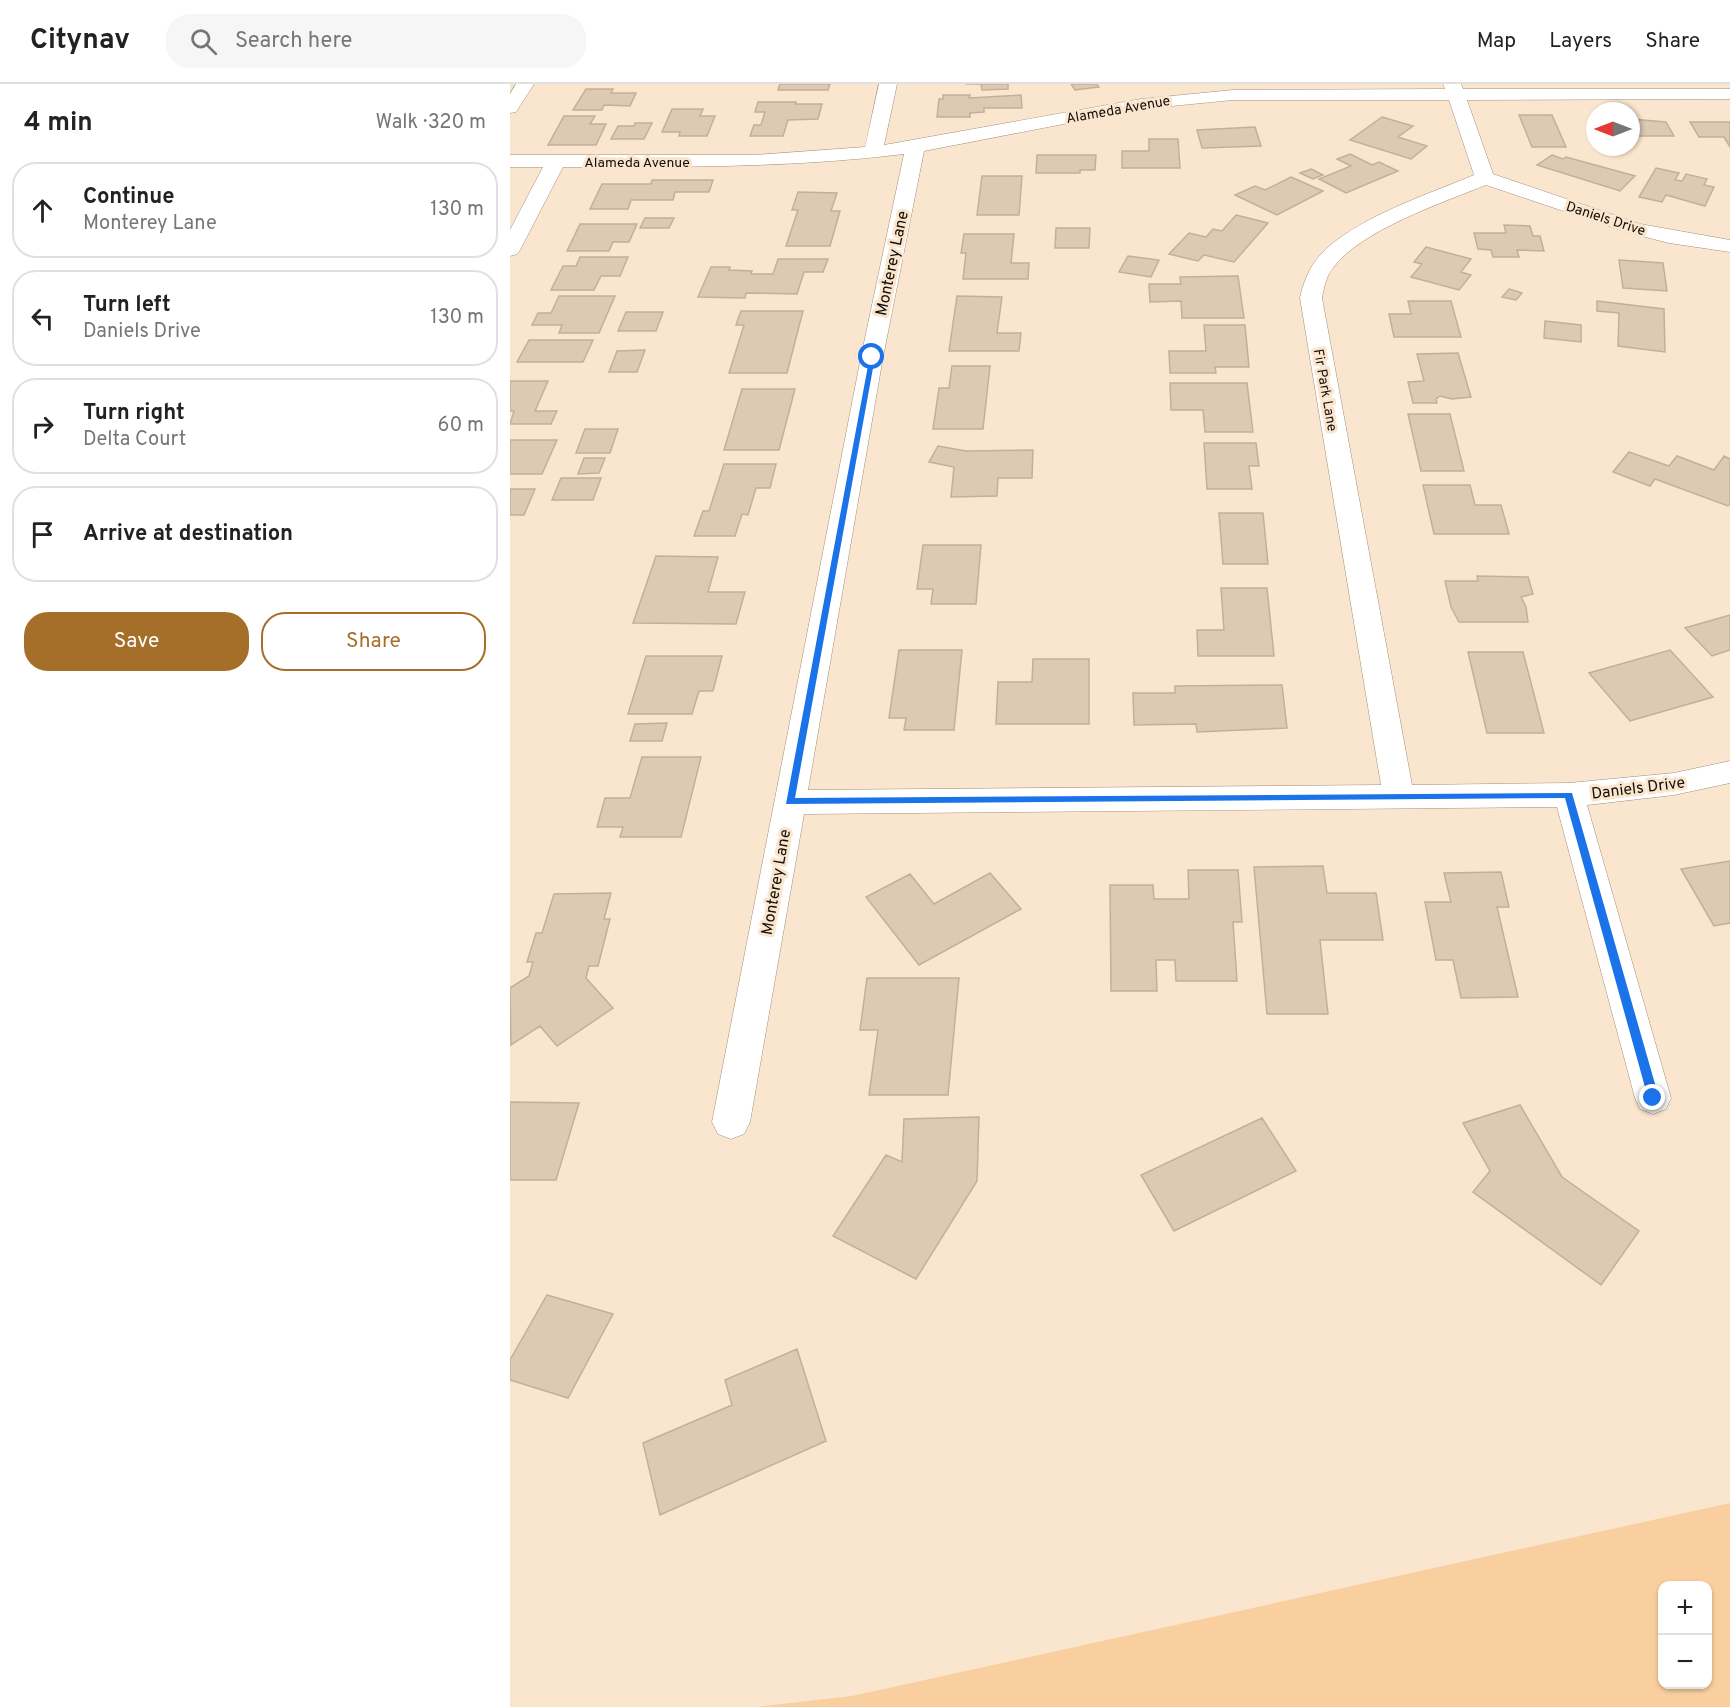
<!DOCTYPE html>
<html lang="en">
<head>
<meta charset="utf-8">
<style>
  :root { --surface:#fff; --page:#f6f6f6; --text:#222; --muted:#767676; --line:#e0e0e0; --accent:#a56f2a }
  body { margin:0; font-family:Overpass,sans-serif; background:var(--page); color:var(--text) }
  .controls { position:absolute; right:18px; bottom:18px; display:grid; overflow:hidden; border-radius:12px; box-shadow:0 2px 4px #0004 }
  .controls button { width:54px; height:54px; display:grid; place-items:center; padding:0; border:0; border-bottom:2px solid var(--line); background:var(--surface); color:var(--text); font:30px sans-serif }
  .compass { position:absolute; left:1076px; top:18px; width:54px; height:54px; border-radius:50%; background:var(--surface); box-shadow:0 2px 4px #0004; rotate:270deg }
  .stop { position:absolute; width:18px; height:18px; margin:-14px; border:4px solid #1a73e8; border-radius:50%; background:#fff }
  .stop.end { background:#1a73e8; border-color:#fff; box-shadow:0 2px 6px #0008 }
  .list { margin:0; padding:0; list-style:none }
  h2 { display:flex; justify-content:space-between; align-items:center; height:78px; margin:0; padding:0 24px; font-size:26px }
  h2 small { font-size:20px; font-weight:400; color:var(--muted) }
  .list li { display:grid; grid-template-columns:39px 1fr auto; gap:18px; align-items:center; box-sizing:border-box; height:96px; margin:0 12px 12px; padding:0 12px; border:2px solid var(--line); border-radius:24px }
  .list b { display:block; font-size:22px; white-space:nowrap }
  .list p { margin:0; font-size:20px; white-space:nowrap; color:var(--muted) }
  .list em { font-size:20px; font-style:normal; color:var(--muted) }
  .actions { display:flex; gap:12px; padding:18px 24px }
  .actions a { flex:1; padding:14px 0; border:2px solid var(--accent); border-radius:24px; text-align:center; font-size:21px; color:var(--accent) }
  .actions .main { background:var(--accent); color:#fff }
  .icon { flex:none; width:33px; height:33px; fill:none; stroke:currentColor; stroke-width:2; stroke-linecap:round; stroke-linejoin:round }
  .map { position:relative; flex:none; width:1220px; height:1623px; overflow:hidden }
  header { display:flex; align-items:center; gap:36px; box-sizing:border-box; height:84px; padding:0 30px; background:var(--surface); border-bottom:2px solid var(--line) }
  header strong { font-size:28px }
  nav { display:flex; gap:33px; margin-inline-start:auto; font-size:21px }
  .search { width:420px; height:54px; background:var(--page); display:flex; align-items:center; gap:15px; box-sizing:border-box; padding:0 21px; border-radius:24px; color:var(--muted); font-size:22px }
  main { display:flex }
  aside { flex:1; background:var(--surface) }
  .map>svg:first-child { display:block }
  .green { fill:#facf9f; fill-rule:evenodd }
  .building { fill:#dec9b3; stroke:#c4b09a; stroke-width:1.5 }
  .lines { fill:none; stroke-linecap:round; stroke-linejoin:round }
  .minor-casing { stroke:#a38f7a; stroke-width:1 }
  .minor { fill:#fff; fill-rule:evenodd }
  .route { fill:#1a73e8 }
  .labels { text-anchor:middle; stroke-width:6; stroke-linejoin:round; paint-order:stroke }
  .far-street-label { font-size:14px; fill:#150e06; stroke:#fae5ce }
  .street-label { font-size:16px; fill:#150e06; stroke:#fae5ce }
</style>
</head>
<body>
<header>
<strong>Citynav</strong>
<div class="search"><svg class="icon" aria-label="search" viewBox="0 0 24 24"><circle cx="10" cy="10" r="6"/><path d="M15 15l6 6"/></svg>Search here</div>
<nav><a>Map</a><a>Layers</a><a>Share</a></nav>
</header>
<main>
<aside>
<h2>4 min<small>Walk · 320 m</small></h2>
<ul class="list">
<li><svg class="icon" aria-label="ahead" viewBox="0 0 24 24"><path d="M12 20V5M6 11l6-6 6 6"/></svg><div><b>Continue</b><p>Monterey Lane</p></div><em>130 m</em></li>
<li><svg class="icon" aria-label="left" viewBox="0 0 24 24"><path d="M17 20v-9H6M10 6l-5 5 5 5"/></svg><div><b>Turn left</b><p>Daniels Drive</p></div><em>130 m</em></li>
<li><svg class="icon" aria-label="right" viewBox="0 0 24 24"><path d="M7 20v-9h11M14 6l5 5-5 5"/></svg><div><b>Turn right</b><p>Delta Court</p></div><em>60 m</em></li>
<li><svg class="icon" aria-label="arrive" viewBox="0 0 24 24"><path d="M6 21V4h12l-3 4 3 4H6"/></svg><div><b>Arrive at destination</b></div></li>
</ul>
<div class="actions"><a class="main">Save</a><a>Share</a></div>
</aside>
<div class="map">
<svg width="1220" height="1623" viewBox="0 0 1220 1623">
  <rect width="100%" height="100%" fill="#fae5ce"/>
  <path class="green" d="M1220,1419v204h-975l97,-11zM1152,1502h46v98h-46z"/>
  <path class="building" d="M270,0h50l-2,6h-50z
    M456,0h42v5l-26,1 -1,-6z
    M561,0h26l2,3 -24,3z
    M76,5h27l-2,4h25l-6,13 -26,-1 -2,5h-29z
    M433,11h27l-1,3 52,-3 1,13h-38v4l-14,1v4h-33l2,-18h4z
    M248,18h38l-1,2h27l-4,15 -30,1 -5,16h-33l4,-11h7l4,-13h-10z
    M162,25h31l-3,7h15l-8,20h-28l1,-4h-18z
    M1009,31h33l14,32h-34z
    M54,32h31l-5,8h16l-10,21h-48z
    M872,33l31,9 -15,11 29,9 -16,13 -61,-19z
    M1121,35l35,3 8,14h-43z
    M1180,38h40v25l-6,-10h-25z
    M125,39h17l-8,16h-33l7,-13h16z
    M745,43l6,19 -59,2 -5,-18z
    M639,55h29l2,29h-58v-17h27z
    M840,70l22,11 7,-3 19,9 -52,22 -27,-14 32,-13 -14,-7z
    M527,71h59l-1,15h-15v3h-44z
    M1042,71l11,4 3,-2 69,19 -15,15 -83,-26z
    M1146,84l23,5 -4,7 7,1 4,-7 21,5 -3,6 10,2 -9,19 -39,-11 -4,7 -23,-5z
    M801,85l12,6 -10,4 -13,-6z
    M472,92h40l-3,39h-42z
    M781,93l32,14 -46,24 -42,-20 20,-9 10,4z
    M142,96h61l-4,12h-34l-2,8h-42l-3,9h-38l12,-25h49z
    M288,108l39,1 -6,18h9l-10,35h-44l12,-36h-6z
    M726,131l32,8 -34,39 -30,-7 -6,6 -29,-7 20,-21 17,4 7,-8 9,2z
    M135,134h29l-5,10h-29z
    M70,140h57l-8,18h-16l-4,9h-42z
    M994,141l26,1 3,10h7l4,15 -27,-1 2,7h-26l-2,-7 -13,-1 -4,-16h32z
    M546,144h34l-1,20h-34z
    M454,150h50l-3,29h18l-1,16h-65l3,-26h-5z
    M916,163l45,12 -10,13 10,3 -12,15 -48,-13 11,-13 -8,-2z
    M618,172l31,4 -8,17 -32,-5z
    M70,173h48l-8,19h-19l-7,14h-43l12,-24h13z
    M268,175h50l-5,13h-19l-7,22 -51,-1 -1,5 -47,-1 13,-30h19l-1,3 23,1 -1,3h22z
    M1109,176l44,3 4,28 -44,-3z
    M728,192l6,42h-62l-1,-17 -31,1 -1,-18h32l-1,-7z
    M999,205l13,4 -6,7 -14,-3z
    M49,212h56l-16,37h-40l3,-8h-30l6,-12h13z
    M447,212l45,1 -5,36h24l-2,18h-70z
    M898,217h43l10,36h-67l-5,-23h22z
    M1087,217l67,8 1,43 -47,-6 1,-33 -22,-2z
    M231,227h62l-16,62h-58l15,-48h-8z
    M116,228h37l-7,19h-38z
    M1035,237l36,4v17l-37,-4z
    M694,241h41l4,42h-34l1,6h-46l-1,-22h37z
    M19,256h64l-10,22h-66z
    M135,266l-8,22h-28l8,-21z
    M948,269l13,44 -19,2 -12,-3 -4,3 1,4h-24l-5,-21 16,-1 -7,-27z
    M442,282h38l-7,63h-50l6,-41h10z
    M0,297h38l-13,30h22l-6,13h-41l4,-13h-4z
    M660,299h77l6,49h-48l-2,-22h-32z
    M232,305h53l-16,61h-55z
    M898,330h42l14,57h-43z
    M75,345h33l-8,24h-34z
    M0,356h47l-15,34h-32z
    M694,359h52l3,23h-10l3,23h-45z
    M428,362l28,5 67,-1 -1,28h-34l-1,18 -46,1 3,-30 -25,-5z
    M1119,368l40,14 8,-10 37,14 10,-14 6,3v45l-2,2 -73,-27 -5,7 -37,-14z
    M74,374h21l-6,15 -21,1z
    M214,380h52l-6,24h-14l-8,27 -6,-1 -7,22h-41l9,-25h6z
    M51,394h40l-8,22h-41z
    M913,401h47l5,20h26l8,29h-75z
    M0,405h25l-11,26h-14z
    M709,429h44l5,51h-45z
    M413,461h58l-5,59h-45l2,-15h-16z
    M146,472l62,1 -10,35h37l-9,32 -103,-1z
    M967,492l51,1 5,17 -12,3 5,10 2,15h-69l-8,-15 -6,-26h33z
    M711,504h46l7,68h-76l-1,-26h27z
    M1220,531v35l-18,6 -27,-28z
    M389,566h63l-8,80h-50l2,-12h-17z
    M1160,566l43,47 -83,24 -41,-48z
    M958,568h55l21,81h-57z
    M136,572h76l-9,35h-14l-7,23h-64z
    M523,575h56v65h-93l2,-42h34z
    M772,601l5,43 -90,4 -1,-8 -62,1 -1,-32h42v-7z
    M157,639l-5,18h-32l5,-17z
    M132,673h59l-20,80h-61l3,-10h-26l8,-29h25z
    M1220,777v62l-16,3 -33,-57z
    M813,782l4,27h49l7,47h-63l8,74h-61l-13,-147z
    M678,786h50l4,52h-9l4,59h-61l-1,-21h-19l1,31h-46l-1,-106h43l1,14h35z
    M991,788l8,35h-12l21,90 -57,1 -8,-38h-17l-11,-58h26l-7,-29z
    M480,789l31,36 -102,56 -53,-68 44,-23 24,30z
    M101,809l-7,26h6l-12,47h-9l-3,12 27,30 -56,38 -17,-20 -29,19 -1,-57 19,-12 4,-14h-6l9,-29h6l12,-39z
    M357,894h92l-11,117h-79l9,-65h-18z
    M0,1018l69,1 -23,77h-46z
    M1010,1021l42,72 77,54 -38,54 -128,-93 17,-21 -27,-48z
    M469,1033l-2,64 -61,98 -83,-43 53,-81 16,7 2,-43z
    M752,1034l34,53 -122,60 -33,-56z
    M37,1211l66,19 -45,84 -58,-18v-20z
    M287,1265l29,92 -166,74 -17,-72 89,-38 -7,-25z"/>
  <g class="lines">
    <g class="minor-casing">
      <path id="minor" d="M6,0h18l-18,28 -6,1v-19z
        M369,0h18l-13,61 257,-46 92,-9 212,-1 -2,-5h18l2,5h267v10l-263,1 26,74 147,50 90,16v12l-61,-9 -43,-11 -140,-47c-42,17 -127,46 -153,83 -7,8 -9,20 -11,30l90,487 157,-2 105,-10 56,-12v22l-56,12 -87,10 84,293 -5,11 -13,5 -13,-5 -5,-11 -78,-291 -753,7 -54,308 -6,12 -13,5 -13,-5 -6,-12 149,-765 43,-203c-114,14 -227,13 -341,13l-43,83 -3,4 -7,2v-26l33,-63h-33v-12h244l111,-8zM723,16h216l25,75c-45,19 -128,46 -158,85 -8,11 -13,24 -16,38l81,487 -573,5 75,-433 41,-206 217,-42z"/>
    </g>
    <use href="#minor" class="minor"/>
  </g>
  <path class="route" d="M360,271l5,2 -80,441 777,-5 87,305 -2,4 -4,1 -5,-5 -83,-300 -779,6z"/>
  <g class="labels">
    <g class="far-street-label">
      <text transform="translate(608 25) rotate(-10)" y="5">Alameda Avenue</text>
      <text x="127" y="83">Alameda Avenue</text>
      <text transform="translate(1096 134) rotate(18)" y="5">Daniels Drive</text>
      <text transform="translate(816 306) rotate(80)" y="5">Fir Park Lane</text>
    </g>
    <g class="street-label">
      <text transform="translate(381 179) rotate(-78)" y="6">Monterey Lane</text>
      <text transform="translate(1128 703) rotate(-7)" y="6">Daniels Drive</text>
      <text transform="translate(265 798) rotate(-80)" y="6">Monterey Lane</text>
    </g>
  </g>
</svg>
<div class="controls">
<button>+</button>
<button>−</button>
</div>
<svg class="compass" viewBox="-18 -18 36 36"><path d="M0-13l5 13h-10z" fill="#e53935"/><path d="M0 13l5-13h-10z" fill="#767676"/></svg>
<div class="stop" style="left:362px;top:273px"></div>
<div class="stop end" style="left:1143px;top:1014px"></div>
</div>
</main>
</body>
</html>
